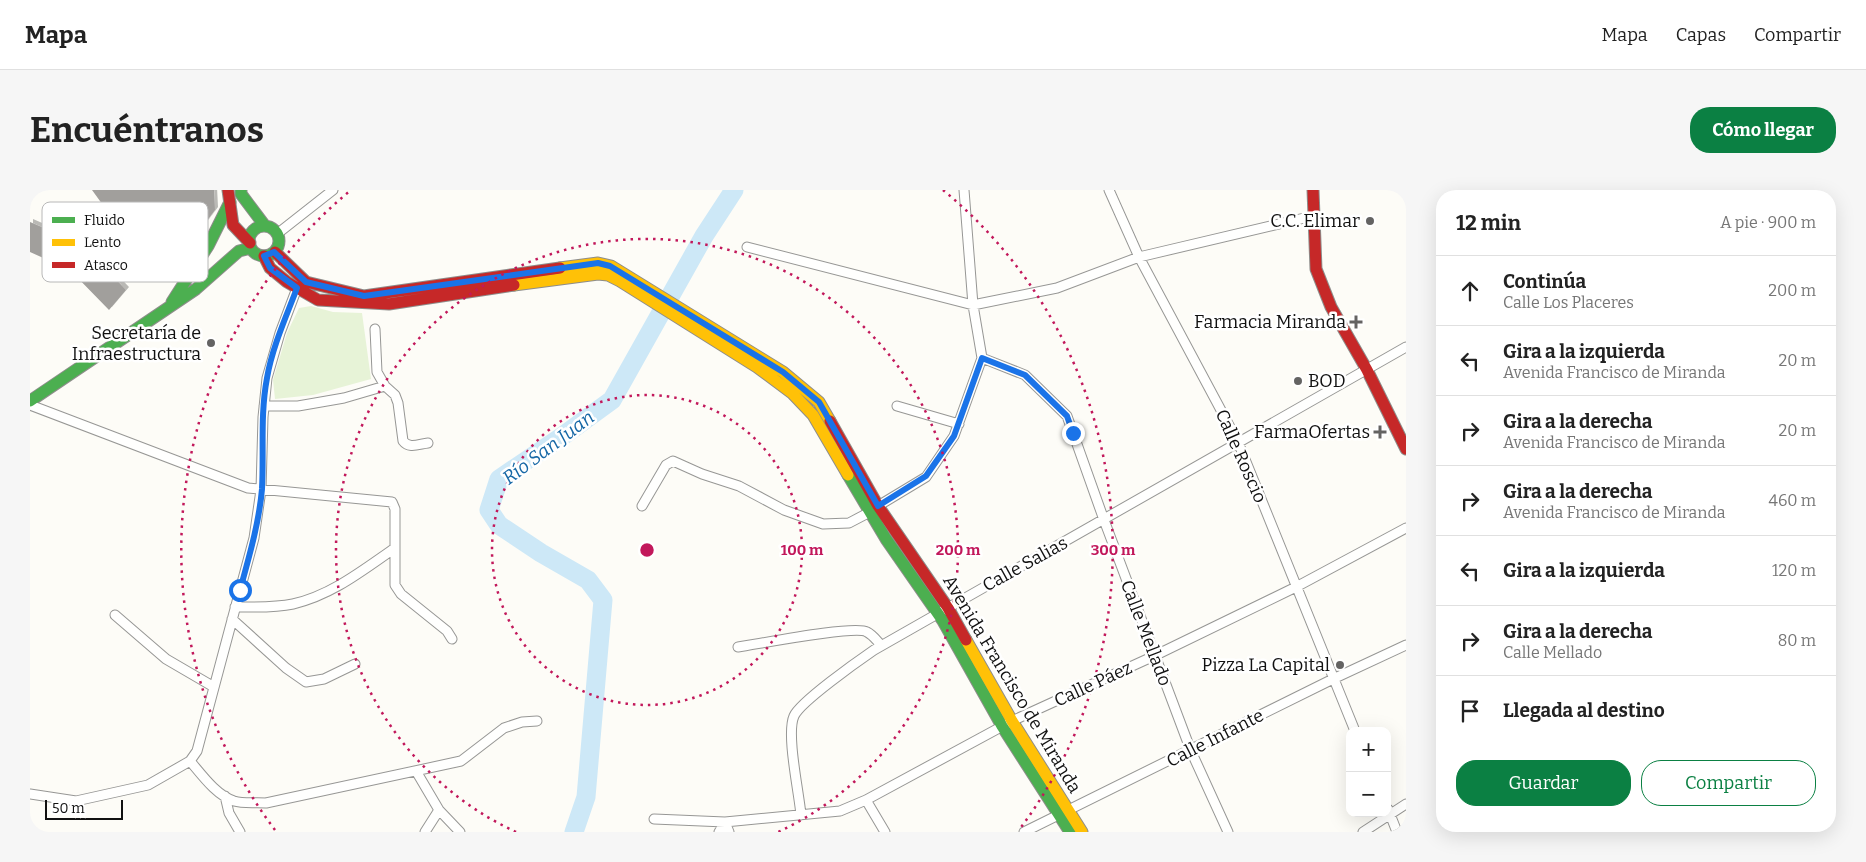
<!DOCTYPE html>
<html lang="es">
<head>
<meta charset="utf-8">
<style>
  :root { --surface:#fff; --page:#f6f6f6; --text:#222; --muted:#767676; --line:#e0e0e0; --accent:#0b8043 }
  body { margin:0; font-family:Bitter,serif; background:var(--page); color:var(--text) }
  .controls { position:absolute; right:15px; bottom:15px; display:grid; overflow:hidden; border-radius:10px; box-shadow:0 5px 20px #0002 }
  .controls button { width:45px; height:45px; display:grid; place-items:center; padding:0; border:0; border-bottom:1px solid var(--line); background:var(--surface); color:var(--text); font:25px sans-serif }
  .scale { position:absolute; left:15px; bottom:12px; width:78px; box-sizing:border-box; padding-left:5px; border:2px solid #111; border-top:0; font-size:14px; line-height:18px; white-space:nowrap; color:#111; -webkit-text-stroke:4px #fff; paint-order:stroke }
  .stop { position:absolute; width:15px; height:15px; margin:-11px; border:4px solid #1a73e8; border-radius:50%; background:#fff }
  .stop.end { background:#1a73e8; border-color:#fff; box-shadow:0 1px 5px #0008 }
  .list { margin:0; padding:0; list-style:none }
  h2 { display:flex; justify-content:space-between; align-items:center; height:65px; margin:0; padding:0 20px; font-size:21px }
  h2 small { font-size:16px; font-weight:400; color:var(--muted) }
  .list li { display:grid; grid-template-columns:32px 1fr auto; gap:15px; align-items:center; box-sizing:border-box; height:70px; padding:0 20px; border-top:1px solid var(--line) }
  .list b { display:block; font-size:19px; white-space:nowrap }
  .list p { margin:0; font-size:16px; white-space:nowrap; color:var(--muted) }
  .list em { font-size:16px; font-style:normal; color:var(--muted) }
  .actions { display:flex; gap:10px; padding:15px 20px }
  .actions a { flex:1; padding:11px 0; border:1px solid var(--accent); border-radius:20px; text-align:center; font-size:18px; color:var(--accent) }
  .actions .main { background:var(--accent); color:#fff }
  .icon { flex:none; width:28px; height:28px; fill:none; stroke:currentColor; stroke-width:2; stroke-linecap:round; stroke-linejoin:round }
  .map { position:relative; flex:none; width:1376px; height:642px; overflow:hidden; border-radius:20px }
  header { display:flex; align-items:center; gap:30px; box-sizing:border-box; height:70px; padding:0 25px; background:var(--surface); border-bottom:1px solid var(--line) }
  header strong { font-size:24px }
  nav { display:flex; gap:28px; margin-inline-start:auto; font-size:18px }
  .intro { display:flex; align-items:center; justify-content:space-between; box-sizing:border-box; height:120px; padding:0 30px }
  h1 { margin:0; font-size:35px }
  .button { padding:12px 22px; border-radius:20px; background:var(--accent); color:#fff; font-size:18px; font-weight:700 }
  main { display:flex; gap:30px; padding:0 30px }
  aside { flex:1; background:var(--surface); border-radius:20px; box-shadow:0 5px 20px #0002 }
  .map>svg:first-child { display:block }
  .green { fill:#e7f3d7 }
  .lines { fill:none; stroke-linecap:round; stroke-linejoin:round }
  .river { stroke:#cde8f7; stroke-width:19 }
  .building { fill:#a19f9c; filter:url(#shadow) }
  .street-casing { stroke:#979795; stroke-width:11 }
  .fast-casing { stroke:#8e8d8b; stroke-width:13 }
  .slow-casing { stroke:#8e8d8b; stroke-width:13 }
  .jam-casing { stroke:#8e8d8b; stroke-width:13 }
  .street { stroke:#fffffe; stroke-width:9 }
  .fast { stroke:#4caf50; stroke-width:11 }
  .slow { stroke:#ffc107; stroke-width:11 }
  .jam { stroke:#c62828; stroke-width:11 }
  .route { stroke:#1a73e8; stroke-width:6 }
  .ring { fill:none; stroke:#c2185b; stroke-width:2.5; stroke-dasharray:2.5 5 }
  .poi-dot { fill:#646362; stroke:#fff; stroke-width:2 }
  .labels { text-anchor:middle; stroke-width:5; stroke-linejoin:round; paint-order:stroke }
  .poi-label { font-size:18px; fill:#111; stroke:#fff; text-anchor:end }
  .street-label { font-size:18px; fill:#111; stroke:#fff }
  .water-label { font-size:19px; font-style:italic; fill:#1768a6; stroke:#fff }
  .key { fill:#fff; stroke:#b8b8b8; stroke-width:1 }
  .key-label { font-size:14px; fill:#111 }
  .centre { fill:#c2185b; stroke:#fff; stroke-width:2.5 }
  .ring-label { font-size:15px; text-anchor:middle; font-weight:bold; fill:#c2185b; stroke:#fff; stroke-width:5; stroke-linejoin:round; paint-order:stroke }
</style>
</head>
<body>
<header>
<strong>Mapa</strong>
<nav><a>Mapa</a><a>Capas</a><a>Compartir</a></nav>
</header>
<div class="intro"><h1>Encuéntranos</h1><a class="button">Cómo llegar</a></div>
<main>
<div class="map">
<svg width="1376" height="642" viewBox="0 0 1376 642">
  <defs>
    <filter id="shadow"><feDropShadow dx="3" dy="-3" stdDeviation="0" flood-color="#0004"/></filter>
  </defs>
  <rect width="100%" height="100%" fill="#fdfcf7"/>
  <path class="green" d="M281,116l22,6 29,1 9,66 -58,16 -38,4 -2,-19 14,-47 12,-25z"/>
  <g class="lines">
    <path class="river" d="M544,642l12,-35 17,-197 -15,-20 -47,-27 -42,-28 -10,-15 10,-31 65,-44 48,-35 92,-164 30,-46"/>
  </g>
  <path class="building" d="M62,0h122l1,20 -18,24 -25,28 -26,10 -33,-53z
    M0,32l53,23 43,45 -17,20 -39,-40 -40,-18z"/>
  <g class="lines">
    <g class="street-casing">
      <path id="street" d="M1079,0l30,67 99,185 117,289
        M247,44l56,-44
        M717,57l226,58 84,-17 82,-31 174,-41
        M345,139l2,43 8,14 10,9 3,8 5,38c6,8 16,3 25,2
        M952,168l43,17 42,41 37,104 87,231 37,81
        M0,215l218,83 144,14 3,7v76l6,9 46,37 5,8
        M234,216h34l46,-8 41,-12
        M867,216l62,18
        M612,316l24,-41 7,-4 29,13 37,12 45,24 39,14 26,-1 21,-11
        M848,316l48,-29 28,-41 28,-78 -9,-53 -9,-115
        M205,417c20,0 39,1 58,-3 39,-9 70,-34 102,-56
        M85,425l51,44 48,28
        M202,429l54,49 20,14 18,-3 31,-15
        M708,457c21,-3 117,-22 129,-15 6,3 10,9 14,13
        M160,571c12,14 26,34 44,40 10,3 22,1 32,2l195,-42 43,-33 18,-6 15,-1
        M386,581l23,39 21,22
        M0,604l46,7 72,-16 42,-24 7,-10 57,-213 7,-48 2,-73 4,-39 13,-45 17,-45
        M195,606l4,17 11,19
        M836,610l19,32
        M1358,619l9,23
        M771,625c-2,-23 -15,-81 -7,-99 6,-14 64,-55 80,-66l532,-303
        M624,629l71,3 4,10
        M395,642l14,-22
        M689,642l6,-10 115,-11 26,-11 146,-79 142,-65 142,-69 110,-59
        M994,642l309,-153 73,-34
        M1333,642l43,-28"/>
    </g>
    <g class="fast-casing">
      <path id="fast" d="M211,0v4l24,32
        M219 51a15 15 0 1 1 30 0a15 15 0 1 1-30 0Z
        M142,112l36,-56 22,-44
        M0,211l166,-112 43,-38 12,-3
        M818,285l38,64 57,82 59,105 68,106"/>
    </g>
    <g class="slow-casing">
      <path id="slow" d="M530,78l38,-5 13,3 172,106 36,30 11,19
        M484,95l84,-11 10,1 12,6 137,86 35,26 21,22 35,60
        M936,450l46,81 70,111"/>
    </g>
    <g class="jam-casing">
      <path id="jam" d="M198,0l5,35 17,18
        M1283,0l3,79 15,38 36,63 39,79
        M245,62l31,30 58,14 196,-28
        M234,66l6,12 17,14 31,18 71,4 125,-19
        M800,231l48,85 70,102 18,32"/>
    </g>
    <use href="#street" class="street"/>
    <use href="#fast" class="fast"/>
    <use href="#slow" class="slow"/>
    <use href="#jam" class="jam"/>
  </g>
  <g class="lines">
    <path class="route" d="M210,400c9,-33 19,-67 22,-101 2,-37 -2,-74 5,-111 5,-30 19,-61 30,-90l-27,-20 -6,-12 10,-4 32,30 58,14 234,-33 12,3 173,106 36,30 59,104 48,-30 28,-40 28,-78 43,17 42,41 6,17"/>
  </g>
  <g class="ring">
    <circle cx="617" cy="360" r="155"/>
    <path d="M486 642A311 311 0 1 1 748 642"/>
    <path d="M245 640A466 466 0 0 1 321 0M913 0A466 466 0 0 1 989 640"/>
  </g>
  <g class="poi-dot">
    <circle cx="1340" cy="31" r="5"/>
    <path d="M1323.5 124.5h5v5h5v5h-5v5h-5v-5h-5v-5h5z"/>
    <circle cx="181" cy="153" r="5"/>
    <circle cx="1268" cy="191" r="5"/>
    <path d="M1347.5 234.5h5v5h5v5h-5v5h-5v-5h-5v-5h5z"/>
    <circle cx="1310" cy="475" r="5"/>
  </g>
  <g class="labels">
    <g class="poi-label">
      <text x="1330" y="37">C.C. Elimar</text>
      <text x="1316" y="138">Farmacia Miranda</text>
      <text x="171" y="149">Secretaría de<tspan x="171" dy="21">Infraestructura</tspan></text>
      <text x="1278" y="197" text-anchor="start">BOD</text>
      <text x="1340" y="248">FarmaOfertas</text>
      <text x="1300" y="481">Pizza La Capital</text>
    </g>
    <g class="street-label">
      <text transform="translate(1211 266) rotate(66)" y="6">Calle Roscio</text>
      <text transform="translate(995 374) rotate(-29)" y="6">Calle Salias</text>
      <text transform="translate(1116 443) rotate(69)" y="6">Calle Mellado</text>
      <text transform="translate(982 494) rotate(59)" y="6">Avenida Francisco de Miranda</text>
      <text transform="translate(1063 494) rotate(-25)" y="6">Calle Páez</text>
      <text transform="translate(1185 548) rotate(-27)" y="6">Calle Infante</text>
    </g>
    <g class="water-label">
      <text transform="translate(518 257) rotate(-37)" y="7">Río San Juan</text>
    </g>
  </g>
  <rect x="12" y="12" width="166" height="80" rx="8" class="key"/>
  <rect x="22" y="27" width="23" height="6" fill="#4caf50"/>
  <rect x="22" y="49" width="23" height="7" fill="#ffc107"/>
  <rect x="22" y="72" width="23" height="6" fill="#c62828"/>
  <g class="key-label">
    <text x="54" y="35">Fluido</text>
    <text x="54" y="57">Lento</text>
    <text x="54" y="80">Atasco</text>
  </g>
  <circle cx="617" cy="360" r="8" class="centre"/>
  <g class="ring-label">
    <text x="772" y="365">100 m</text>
    <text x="928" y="365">200 m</text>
    <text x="1083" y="365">300 m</text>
  </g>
</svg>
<div class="controls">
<button>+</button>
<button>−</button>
</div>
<div class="scale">50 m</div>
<div class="stop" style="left:210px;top:400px"></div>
<div class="stop end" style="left:1043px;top:243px"></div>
</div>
<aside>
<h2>12 min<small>A pie · 900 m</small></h2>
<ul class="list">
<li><svg class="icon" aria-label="ahead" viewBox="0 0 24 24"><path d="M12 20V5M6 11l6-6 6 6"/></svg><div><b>Continúa</b><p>Calle Los Placeres</p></div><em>200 m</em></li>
<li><svg class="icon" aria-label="left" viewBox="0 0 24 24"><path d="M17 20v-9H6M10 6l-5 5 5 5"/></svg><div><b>Gira a la izquierda</b><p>Avenida Francisco de Miranda</p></div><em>20 m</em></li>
<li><svg class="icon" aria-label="right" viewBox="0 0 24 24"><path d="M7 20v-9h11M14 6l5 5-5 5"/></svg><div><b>Gira a la derecha</b><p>Avenida Francisco de Miranda</p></div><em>20 m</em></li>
<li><svg class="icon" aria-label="right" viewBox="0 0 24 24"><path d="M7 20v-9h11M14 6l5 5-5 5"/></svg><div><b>Gira a la derecha</b><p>Avenida Francisco de Miranda</p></div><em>460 m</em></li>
<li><svg class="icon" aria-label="left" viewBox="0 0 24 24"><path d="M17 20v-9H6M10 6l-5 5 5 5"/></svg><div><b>Gira a la izquierda</b></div><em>120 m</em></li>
<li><svg class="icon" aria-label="right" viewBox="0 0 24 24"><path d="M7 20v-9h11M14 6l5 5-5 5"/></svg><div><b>Gira a la derecha</b><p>Calle Mellado</p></div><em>80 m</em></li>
<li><svg class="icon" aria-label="arrive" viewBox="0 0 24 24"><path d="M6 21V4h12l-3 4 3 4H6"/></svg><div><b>Llegada al destino</b></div></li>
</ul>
<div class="actions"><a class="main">Guardar</a><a>Compartir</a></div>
</aside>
</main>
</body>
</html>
